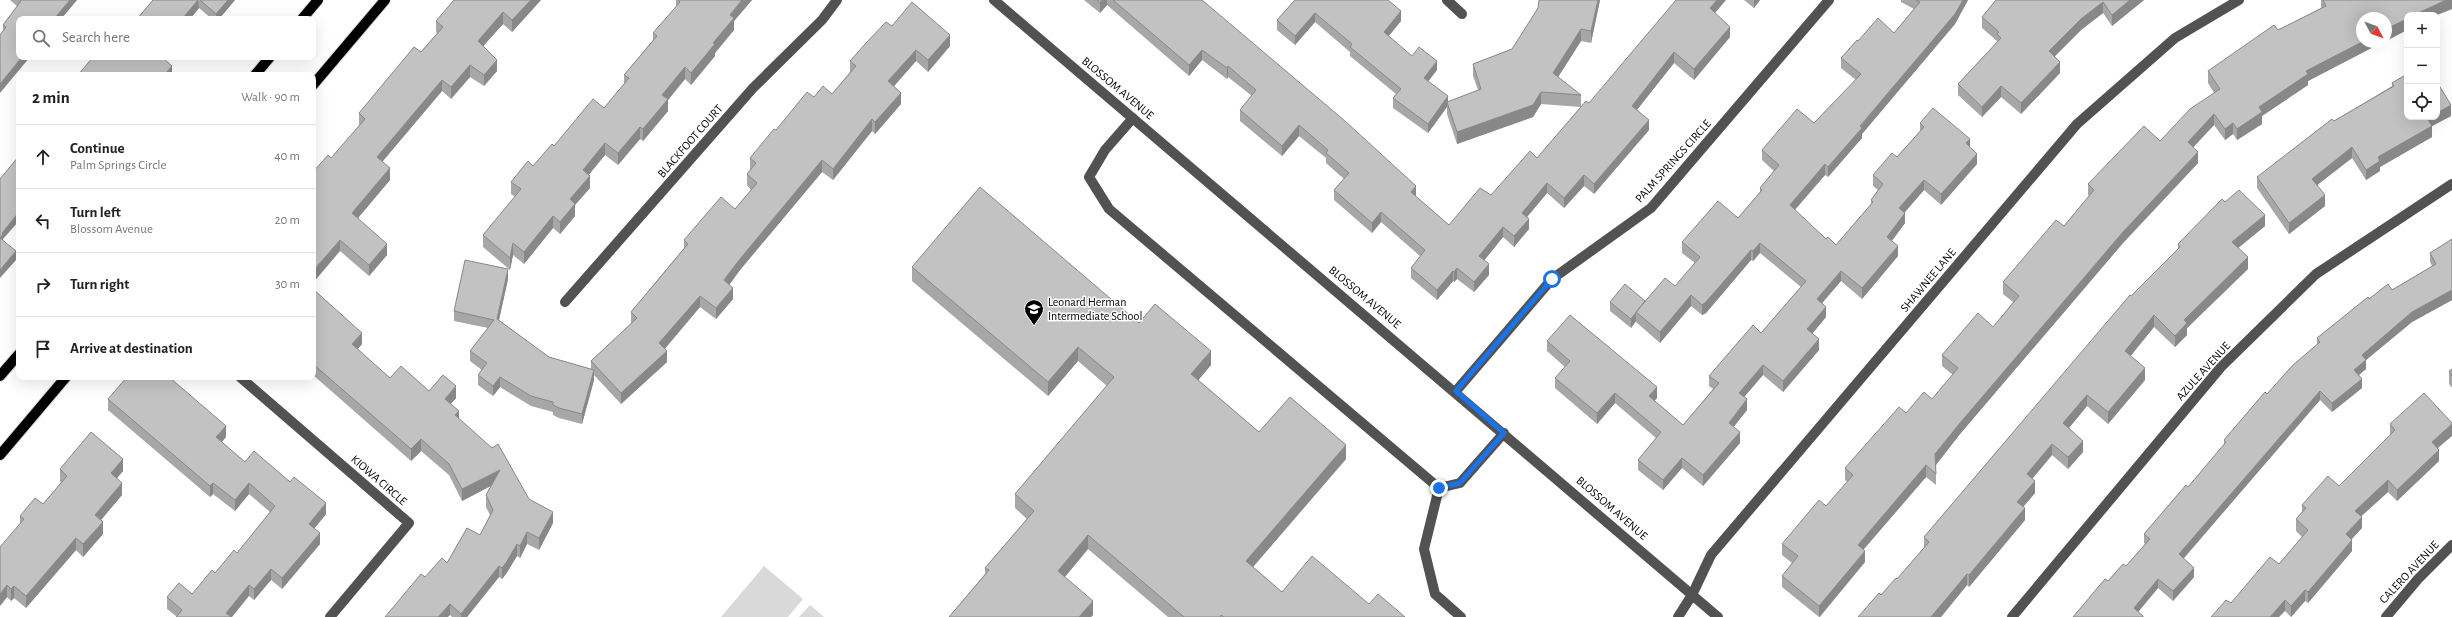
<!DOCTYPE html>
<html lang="en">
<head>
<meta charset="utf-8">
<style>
  :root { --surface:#fff; --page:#f6f6f6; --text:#222; --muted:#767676; --line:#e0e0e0 }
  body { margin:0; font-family:"Alegreya Sans",sans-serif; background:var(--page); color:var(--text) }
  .controls { position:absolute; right:12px; top:12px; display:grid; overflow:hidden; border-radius:8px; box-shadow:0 4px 16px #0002 }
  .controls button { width:36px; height:36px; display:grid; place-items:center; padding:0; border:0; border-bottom:1px solid var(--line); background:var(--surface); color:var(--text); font:20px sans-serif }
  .compass { position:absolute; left:2356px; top:12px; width:36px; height:36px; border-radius:50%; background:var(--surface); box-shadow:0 4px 16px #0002; rotate:131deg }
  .stop { position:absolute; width:12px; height:12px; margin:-9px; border:3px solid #1a73e8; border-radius:50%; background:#fff }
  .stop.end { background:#1a73e8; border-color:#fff; box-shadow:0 1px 4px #0008 }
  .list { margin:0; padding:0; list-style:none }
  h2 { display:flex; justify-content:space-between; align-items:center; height:52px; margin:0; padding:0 16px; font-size:17px }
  h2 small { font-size:13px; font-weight:400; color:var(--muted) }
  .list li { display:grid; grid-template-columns:26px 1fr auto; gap:12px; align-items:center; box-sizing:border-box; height:64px; padding:0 16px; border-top:1px solid var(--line) }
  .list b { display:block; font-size:15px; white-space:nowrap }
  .list p { margin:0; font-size:13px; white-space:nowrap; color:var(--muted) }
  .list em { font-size:13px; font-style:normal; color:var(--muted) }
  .icon { flex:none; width:22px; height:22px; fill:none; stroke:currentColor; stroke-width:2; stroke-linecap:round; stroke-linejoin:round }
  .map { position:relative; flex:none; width:2452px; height:617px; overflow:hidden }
  .search { position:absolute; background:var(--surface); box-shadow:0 4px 16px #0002; left:16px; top:16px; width:300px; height:44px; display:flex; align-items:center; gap:10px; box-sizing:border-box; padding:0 14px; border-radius:8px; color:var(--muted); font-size:15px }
  .panel { position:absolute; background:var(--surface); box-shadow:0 4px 16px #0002; left:16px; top:72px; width:300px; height:308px; border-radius:8px }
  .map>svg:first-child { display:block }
  .grass { fill:#d9d9d9 }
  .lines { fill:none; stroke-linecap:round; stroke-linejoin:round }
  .major-casing { stroke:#dbdbdb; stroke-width:12 }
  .minor { stroke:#525252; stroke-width:10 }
  .major { stroke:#000; stroke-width:10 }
  .wall { fill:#a7a7a7 }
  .shaded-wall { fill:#888 }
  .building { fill:#c2c2c2; stroke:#888 }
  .route { stroke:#1a73e8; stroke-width:5 }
  .labels { text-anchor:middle; stroke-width:3; stroke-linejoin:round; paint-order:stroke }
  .street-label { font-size:12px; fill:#000; stroke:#fff }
  .poi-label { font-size:12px; fill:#000; stroke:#fff; text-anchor:start }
</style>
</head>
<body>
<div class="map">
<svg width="2452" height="617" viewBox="0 0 2452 617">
  <rect width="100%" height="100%" fill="#fff"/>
  <path class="grass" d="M764,566l39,33 -15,18h-67z
    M810,605l14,12h-25z"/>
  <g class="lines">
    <g class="major-casing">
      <path id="major" d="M302,19l16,-19
        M255,75l15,-18
        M313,85l72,-85
        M0,376l19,-22
        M0,455l66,-78"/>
    </g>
    <path class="minor" d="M994,0l724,617
      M1447,0l15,14
      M1133,118l-28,32 -16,27 20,32 330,279 21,-5 44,-50
      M565,302l188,-214 69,-68 15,-20
      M240,377l169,146 -79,94
      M1456,391l96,-112 99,-71 178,-208
      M1439,488l-15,61 11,45 26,23
      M1678,617l14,-22 19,-40 366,-431 98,-86 64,-38
      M2012,617l209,-250 95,-93 136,-90
      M2386,617l32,-38 34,-34"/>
    <use href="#major" class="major"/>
  </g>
  <path class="wall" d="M10,0h67l-16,19h-42l-16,12v-6l14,-19z
    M153,0h82l-16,19h-7l-13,-11 -9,11h-53z
    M541,0l-29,32 -9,-8 -20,22 14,25 -13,15 -14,-9 -19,22 -9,-8 -60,71 8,18 -32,38 29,37 -18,21 -29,-25 -9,-93 29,-33h-1v-12l62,-61 16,-19 -1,-1v-11z
    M676,0h76l-18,21v9l-19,23v3l-24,29 -6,-6 -17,21v11l-25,30 -3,-2 -22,26 -13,-10 -17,20 2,13 -15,17v11l-15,18 -7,-6 -29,36 -11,-9 -3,15 -27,-23v-12l32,-38 -4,-3v-12l22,-16 21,-20 50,-38 20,-24v-9l29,-35v-7l23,-26z
    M1084,0h118l214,196v1l33,28 42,-30 46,-37 44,-51 -40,-3 -8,13 -76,27 -10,-30v-7l-19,26 -35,-25v-10l3,-4 -46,-38v-4l-35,-30 -20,23 -18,-15v-10l18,-20 106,21 -13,15 24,20 25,14 -9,11 20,21 30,-12 -5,-14v-12l39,-15 88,-49 -9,43 -10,-2 -23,36 23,18v11l8,-3 126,-90 15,24 -36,43 -20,-17 -37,47 12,20 -55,64 -10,-8 -20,22 -17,-15 -20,24 2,12 -15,18 -11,-10 -19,23 5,15 -15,17 -17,-13 -3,3 -1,-1 -16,19 -26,-22v-10l9,-12 -39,-34 -9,11 -38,-33v-10l10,-11 -18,-16v-5l-27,-22 -17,20 -42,-35v-11l12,-14 -24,-19 -1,2 -25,-19 -13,16 -82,-71 -7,8z
    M1744,0h16l-6,8z
    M1901,0h67l-13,24 -93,110v4l-34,39 -3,-2 -30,35 31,29 10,6 35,-41v-4l7,-10 -5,-4v-11l24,-18 23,-26v-8l50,24 7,17 -36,41 -17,-15 -20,23 1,10 -13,18 6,15 -36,43 -21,-18 -19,22 4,14 -14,17 7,16 -36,42 -20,-17 -19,22 3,13 -14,17 7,16 -37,43 -21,-18 -19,22 -25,-20v-10l18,-22 -41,-35 -18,21 -42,-36v-10l10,-11 -18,-16v-10l110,57 -3,3 29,24 30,-36 -4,-3v-10l52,-43 40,-46 -41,-34 -7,8 -2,-1 -45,53 -4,2 -11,-9 -31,37 -24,-21v-1l-5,7 -21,-17v-9l35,-1 30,-15 20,-23 -13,-10v-11l56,-24 22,-26v-4l14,-17 -12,-11v-10l52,-27 42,-43 -15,-12v-10l17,-17 36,-8 20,-24 -13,-7z
    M1996,0h148l-32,26 -9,-13 -22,17 -26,26 5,17 -39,41 -20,-17 -19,20 -24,-22v-11l39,-42v-1l-15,-13v-11z
    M2321,0h131v9l-15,6h-30v15l-21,11 -24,1h21l-75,39v4l-46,31v8l-25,16 -4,-6 -8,6 -11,-15 -21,22 5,16 -75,80 -163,191 -24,31v20l-10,-8 -63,73 2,12 -45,55h-1l-37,-30v-11l10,-13 -10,-8v-11l44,-38 22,-24 -3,-2v-12l61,-55 26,-14 21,-24 -11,-9v-11l51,-28 20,-25 -10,-8v-12l61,-56 25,-30 -1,-1v-11l72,-43 54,-48 -6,-10v-12l70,-41 43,-22z
    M892,26l58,20 -22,26 -12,-11 -22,25 7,18 -26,30 -3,-3 -39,49 -11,-8 -82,98 -11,15 4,14 -17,20 -16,-12 -35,42 2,13 -46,42 -27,-29v5l-12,44 -23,-6 -6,-3v-3l-22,-6 -31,-19 -7,9 -15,-11v-10l4,-5 -12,-9v-10l18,-23 -34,-7v-10l54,-32 -9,41 50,37 42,12v-8l40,-37v-12l53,-64v-8l51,-31 16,-19 -4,-5v-11l3,-4v-12l26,-28 38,-33 18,-3 18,-22v-11z
    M2392,83l59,33 -19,10v11l-52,30v4l-14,9 -14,-22 -35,27 8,21 -36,28 -32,-46v-11l77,-56 58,-35z
    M2225,202l40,24 -27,22 10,21 -61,59v7l-12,12 -21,-20 -24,29 15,24 -37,44 -21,-18 -18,22 14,24 -15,17 -16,-14 -20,24 3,14 -12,14 2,13 -56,67 -2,-2 -26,32h-83l39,-38 27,-31v-11l207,-241 47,-47v-5z
    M2452,239v61l-40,22 -46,38v9l-7,6 3,4v9l-30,24 -12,-12 -137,158 11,10v9l-21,24 -15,-13 -20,24 5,5h-70l32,-38 3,2 15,-17 3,2 19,-22 -1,-1v-9l42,-49 2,2 36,-42v-5l41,-48 2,2 26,-29 24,-20v-7l51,-41 1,2 19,-15 4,6 40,-24 -2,-4v-9z
    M912,267l227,56 72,42 -13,15 61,52 87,27 -93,108 29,25 87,12 36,13h-237l-80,-68 -23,28 28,38 -2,2h-142l36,-43v-6l42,-49 -12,-11v-14l92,-108 -29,-25 -30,35 -136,-115z
    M313,289l49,55 -5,5 33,29 39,13 27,7 -5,6 8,15 70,80 24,24 -14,27 -12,-6 -7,14 -3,-2 -11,18 -4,5 -3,-2 -32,40h-15l-2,-2 -25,-38 22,-14 33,-28 10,-20 -4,-8v-12l5,-9 -29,15 -13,-26 -28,-24 -10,10 -98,-86z
    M2452,369v19l-3,-4v-13z
    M108,399l118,38 -4,5 23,20 81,52 -12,15 6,15 -38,45 -11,-9 -17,20 -5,-4 -73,20 -9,-7v-12l25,-3 45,-41 33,-41 -21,-18 -14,17 -22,-17 -3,3 -102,-87z
    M2390,424l48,24 1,13 -42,40 -9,-9 -27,24 1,12 -10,11v12l-44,52 -3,-2 -14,16 -6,-6 -54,-8 48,-39 23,-27 -6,-6v-12l6,-7v-7l37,-19 51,-51z
    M60,469l63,2 -6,7 5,17 -21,25 2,14 -20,23 -7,-7 -50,58 -12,-10 -3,3 -4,-4 -7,9 20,-82v-8l23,-12 18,-21 -1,-2z"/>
  <path class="shaded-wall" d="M70,0h7l-16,19h-7z
    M198,0l1,8 -9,11h-8z
    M228,0h7l-16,19h-3v-5z
    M531,0h10l-29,32v-12z
    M742,0h10l-18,21v9l-19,23v3l-24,29v-12l22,-30 17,-28z
    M1102,0h5v5l-7,8v-10z
    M1598,0h2l-9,43v-12z
    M1717,0h9l-16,19v-11z
    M1754,0h6l-6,8z
    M1963,0h5l-13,24 -93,110v4l-34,39v-10z
    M2130,0h14l-32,26v-11z
    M2446,0h6v9l-15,6h-23z
    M2103,2v11l-22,17 -32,32v-11l32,-32z
    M1401,11v10l-17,21v-10z
    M503,12v12l-25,28v-11z
    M1315,13v9l-20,23v-9z
    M2407,19v11l-21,11v-12z
    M1730,27v10l-36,43v-11z
    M1581,29v12l-28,44v-12z
    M950,35v11l-22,26v-12z
    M2362,42h21l-75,39v4l-46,31v8l-25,16v-11l22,-22 47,-36z
    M916,50v11l-28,32v-12z
    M1202,50v10l-13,16v-11z
    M1674,52v11l-42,53v-10z
    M22,57h8l-30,36v-9z
    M161,57h7l-7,8z
    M497,60v11l-13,15v-11z
    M1437,61v9l-13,17v-9z
    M2060,62v11l-39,41v-11z
    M470,65v12l-19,22v-12z
    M172,66v9h-8z
    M1228,66v11l-1,2v-11z
    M685,67v12l-17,21v11l-25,30v-12l19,-34z
    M442,80v11l-65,77v-11z
    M2001,86v11l-19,20v-10z
    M1541,92v12l-8,13 -76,27v-12z
    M901,93v11l-26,30v-12z
    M1448,96v9l-1,-3v5l-19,26v-9z
    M2451,105v11l-19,10v11l-52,30v4l-14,9v-10l12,-13 49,-39 3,-1h7v-4z
    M2214,114v11l-26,28v-11z
    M872,119v12l-39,49v-11z
    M1649,120v10l-55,64v-10z
    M2233,123v11l-8,6v-11z
    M1299,125v11l-17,20v-10z
    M640,127v12l-22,26v-12z
    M1970,139v11l-4,-7z
    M605,143v12l-22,27v-12z
    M2352,147v11l-40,31v-10z
    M2198,152v11l-75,80 -163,191 -25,32v-12l25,-31 163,-191z
    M1977,154v10l-36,41v-11z
    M822,160v12l-82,98 -16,22v-12l16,-21z
    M1825,164v11l-35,40v-10z
    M390,168v12l-38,45v-12z
    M1584,175v11l-20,22v-10z
    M590,176v12l-15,17v11l-15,18v-12l10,-23z
    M1924,180v10l-25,29v-11z
    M1547,183v10l-25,30v-10z
    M1416,186v10l-5,7v-11z
    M2325,195v11l-36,28v-11z
    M19,212v9l-16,18v4l-3,3v-8l2,-5z
    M1381,212v10l-9,11v-10z
    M1905,213v10l-18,24v-10z
    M2265,215v11l-33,27v-11z
    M553,216v12l-29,36v-12z
    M1529,219v10l-15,18v-11z
    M1503,227v10l-24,30v-11z
    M340,240v11l-27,32v-12z
    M513,243v12l-3,15v-12z
    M1760,243v10l-7,8v-10z
    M387,244v11l-18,21v-11z
    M1898,246v10l-36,43v-11z
    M1751,250v10l-45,53 -4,2v-10z
    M16,251v9l-16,18v-8z
    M2248,257v12l-61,59v7l-12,12v-11l9,-16z
    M1489,264v11l-15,17v-10z
    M1457,268v11l-3,3v-10z
    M508,269v10l-11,50v-10z
    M1453,271v10l-16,19v-10z
    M1841,271v10l-24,28v-10z
    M733,288v11l-17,20v-11z
    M2452,290v10l-40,22 -46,38v9l-12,10v-9l8,-15 50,-43z
    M1691,295v11l-31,37v-11z
    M700,296v11l-41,48v-12z
    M1826,307v10l-19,23v-11z
    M1636,313v8l-5,7v-9z
    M2154,315v12l-29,36v-12z
    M362,333v11l-10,12v-12z
    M1819,339v11l-36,42v-11z
    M1078,347v14l-30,35v-14z
    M667,351v11l-46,42v-11z
    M1211,351v14l-20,24v-15z
    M1763,365v10l-24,28v-10z
    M2145,368v12l-37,44v-12z
    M594,370v10l-12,44v-10z
    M500,377v10l-7,9v-10z
    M2362,379v9l-30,24v-9z
    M456,386v12l-11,12v-11z
    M1657,387v11l-8,9v-11z
    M2320,391v9l-141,164v-10z
    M1615,393v10l-18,21v-11z
    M2087,395v11l-24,29v-12z
    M1747,399v11l-18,23v-10z
    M459,411v12l-4,-8z
    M2452,424v12l-20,17v-11z
    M226,426v11l-10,11v-11z
    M1740,432v11l-37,43v-11z
    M421,439v12l-10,10v-12z
    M2083,441v11l-15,17v-12z
    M2052,444v11l-25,30v-11z
    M1346,445v14l-100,116v-14z
    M2439,450v11l-42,40v-11z
    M1682,458v10l-19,22v-10z
    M123,459v12l-12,14v-12z
    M1926,465v12l-68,79v-11z
    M500,470v11l-38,20v-12z
    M2388,480v12l-33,30v-11z
    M2035,481v12l-18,21v-12z
    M122,483v12l-27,32v-12z
    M213,483v11l-3,3v-11z
    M249,483v11l-14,17v-11z
    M326,503v11l-17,21v-11z
    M2025,508v12l-56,67v-12z
    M553,512v11l-14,27v-12z
    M2362,517v11l-16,17v-11z
    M103,522v12l-20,23v-13z
    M527,532v12l-7,14v-12z
    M320,533v11l-38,45v-11z
    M1088,535v14l-30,36v-14z
    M76,538v12l-50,58v-12z
    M2352,540v11l-44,52v-11z
    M517,544v12l-11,18 -4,5v-11z
    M1865,551v11l-46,55v-11z
    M499,566v11l-32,40h-6v-3z
    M2194,568v9l-21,24v-10z
    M271,569v11l-17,20v-11z
    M1967,574v11l-26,32h-10z
    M2158,579v9l-24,29v-9z
    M7,585v12l-7,9v-12z
    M249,585v11l-17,21h-6v-4z
    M14,586v12l-3,3v-12z
    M2305,590v11l-14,16v-11z
    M2285,600v11l-6,6h-9z
    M1093,601v14l-2,2h-12z
    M450,604v11l-2,2h-10z"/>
  <path class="building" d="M20,0h50l-16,19h-35v38h3l-22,27v-49l6,-8 -3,-2 18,-24z
    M153,0h45l-16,19h-45z
    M200,0h28l-12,14z
    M454,0h77l-19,20 -9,-8 -25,29 19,19 -13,15 -14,-10 -19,22 -9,-7 -65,77 13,11 -38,45 35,31 -18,21 -29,-25 -27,31v-99l15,-17 3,3 34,-39 -6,-6 55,-66 7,5 22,-25 -7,-6z
    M678,0h64l-12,15 4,3 -21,25 2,1 -24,29 -6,-6 -23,28 6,4 -25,30 -3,-2 -22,26 -13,-10 -22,27 7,6 -20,23 5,5 -15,18 -7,-6 -29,36 -11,-9 -3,15 -27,-23 38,-46 -10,-7 17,-21 5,5 19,-22 2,2 39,-47 11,9 25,-30 -5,-3 33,-39 -4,-3 27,-31z
    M1097,0h5l-2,3z
    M1113,0h89l143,121 71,65 -5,6 38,33 31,-37 11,7 39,-44 7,7 49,-57 3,2 87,-103h41l-7,8 20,19 -36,42 -20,-17 -42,54 17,14 -55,64 -10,-9 -20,23 -17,-15 -25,30 7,6 -15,17 -11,-9 -24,29 10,8 -15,18 -17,-14 -3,4 -1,-1 -16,19 -26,-22 14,-18 -44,-38 -9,11 -38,-33 15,-17 -23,-20 2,-3 -29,-25 -17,21 -42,-36 16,-20 -28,-24 -1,2 -25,-18 -13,15z
    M1295,0h93l13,11 -17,21 28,24 7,-9 18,14 -13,17 24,18 -20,28 -35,-26 8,-9 -51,-42 2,-3 -37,-31 -20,23 -18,-16z
    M1539,0h59l-7,31 -10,-2 -28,44 28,22 -40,-3 -8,13 -76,27 -10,-30 34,-13 -8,-25 39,-15 26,-41z
    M1916,0h47l-8,14 -95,112 2,2 -34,39 -3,-3 -35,41 36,34 2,-2 8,8 37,-43 -2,-2 12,-16 -10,-9 19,-22 5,4 27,-30 -4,-4 13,-15 37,31 -4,4 11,11 -36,40 -17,-14 -25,28 6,5 -18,24 11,9 -36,42 -21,-17 -24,28 9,8 -19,22 12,10 -36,42 -20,-16 -24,28 8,6 -18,24 11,9 -37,43 -21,-17 -19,22 -25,-20 23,-28 -46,-39 -18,20 -42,-35 15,-17 -23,-20 23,-26 87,72 -8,9 34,29 36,-42 -10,-7 44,-51 8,8 45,-52 -46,-38 -7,8 -2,-1 -45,52 -4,3 -11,-10 -31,37 -24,-20 29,-34 10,8 25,-29 -18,-15 36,-41 20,17 24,-28 -2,-2 19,-23 -17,-15 35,-41 17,14 47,-49 -20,-16 16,-18 1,1 20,-23 16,15 26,-31z
    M1996,0h134l-18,15 -9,-13 -22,17 -32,32 11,11 -39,41 -20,-17 -19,21 -24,-23 43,-46 -4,-4 2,-2 -17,-15z
    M2323,0h123l-32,15h-7v4l-21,10v-11h-24v24l-56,29 2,3 -49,33 3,5 -25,17 -4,-6 -8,6 -11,-15 -26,28 10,10 -75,80 -163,191 -25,31 1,20 -10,-9 -68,80 7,6 -46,55 -37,-30 16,-20 -16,-12 37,-44 7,6 27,-31 -8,-7 54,-61 7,6 18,-21 8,7 26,-31 -16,-13 36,-42 15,14 26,-31 -16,-14 53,-62 8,6 30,-36 -6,-6 56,-58 16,15 30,-32 30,-20 -12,-18 66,-46 4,5 48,-24z
    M912,2l38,33 -22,25 -12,-10 -28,31 13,12 -26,29 -3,-3 -39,50 -11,-9 -82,99 -16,21 9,8 -17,20 -16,-12 -41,47 8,8 -46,42 -30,-32 46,-43 -6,-6 57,-68 -4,-4 37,-43 14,12 22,-26 -10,-9 9,-11 -6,-5 24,-29 2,1 31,-38 7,5 9,-11 9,8 24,-28 -6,-5 16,-18 20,-21 6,4z
    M93,57h69l10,9 -8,9h-86z
    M2407,74v43h23l-3,1 5,8 -54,31 2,4 -14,9 -14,-23 -40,32 13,16 -36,28 -32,-46 75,-58 2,2 60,-35 -2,-3z
    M2437,82l14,23 -14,8z
    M19,156v56l-17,21 1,1 -3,4v-59z
    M980,187l159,136 16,-19 56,47 -20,23 68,58 31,-35 56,48 -100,116 36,31 30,-36 57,48 9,-10 27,23h-181l-3,-2 -1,2h-36l-96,-82 -30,36 35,30 -14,16h-130l40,-47 -4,-2 49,-57 -19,-17 99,-117 -36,-30 -30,35 -136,-115z
    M2239,190l26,25 -33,27 16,15 -64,63 3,3 -12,13 -21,-21 -29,36 20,17 -37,44 -21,-17 -24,28 20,18 -15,16 -16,-13 -25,30 8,7 -18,21 8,6 -56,67 -2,-1 -36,43h-73l21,-24 2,2 15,-17 1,1 32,-37 -5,-5 206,-242 1,1 49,-49 -2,-3 44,-45 3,3z
    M0,238l16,13 -16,19z
    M2452,239v51l-40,22 -50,43 4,5 -12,10 8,9 -30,24 -12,-12 -141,163 15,14 -21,23 -15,-12 -24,29 9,8v1h-70l32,-38 3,2 15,-17 3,2 24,-27 -6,-5 42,-49 2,2 38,-45 -2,-2 41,-48 2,2 26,-29 27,-23 -3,-4 51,-41 1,2 19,-15 4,6 44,-26 -6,-11z
    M465,260l43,9 -11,50 52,38 45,13 -12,44 -23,-6 -6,-3v-3l-22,-6 -31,-19 -7,9 -15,-11 9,-12 -17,-12 24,-31 -40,-9z
    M1625,284l20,17 -14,18 -21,-17z
    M313,289l49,44 -10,11 38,34 11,-12 28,25 14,-16 13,11 -11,13 14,12 -4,4 37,33 6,-4 31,55 24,13 -14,26 -12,-6 -7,14 -3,-2 -11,19 -4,5 -3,-2 -38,48 -11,-10 -12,13h-53l36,-43 4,3 17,-19 5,5 20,-35 13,7 13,-25 -7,-15 14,-25 -38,19 -13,-25 -28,-25 -10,10 -98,-85z
    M2452,369v7l-3,-5z
    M127,377h42l57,49 -10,11 29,25 9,-11 36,31 4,-5 32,26 -17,21 11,9 -38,45 -11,-9 -17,20 -5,-4 -23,28 5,4h-55l6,-7 -15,-13 12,-14 13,11 20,-24 3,3 19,-23 3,3 38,-47 -26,-23 -14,17 -22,-17 -3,3 -102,-87z
    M2424,393l28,30v1l-20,18 7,8 -42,40 -9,-10 -33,31 7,6 -16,17 6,6 -44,52 -3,-2 -14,16 -6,-6 -15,17h-59l15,-17 5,3 39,-46 9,7 29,-34 -12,-11 10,-11 -4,-3 26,-29 11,10 56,-56 -5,-6z
    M91,432l32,27 -12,14 11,10 -27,32 8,7 -20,22 -7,-6 -50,58 -12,-10 -3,3 -4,-4 -7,9v-47l24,-28 -4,-3 15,-18 8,6 24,-28 -7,-7z"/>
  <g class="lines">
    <path class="route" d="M1439,488l21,-5 44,-50 -48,-42 96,-112"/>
  </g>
  <defs>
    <g id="school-pin" transform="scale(1)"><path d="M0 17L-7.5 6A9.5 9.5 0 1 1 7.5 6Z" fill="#000" stroke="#fff"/><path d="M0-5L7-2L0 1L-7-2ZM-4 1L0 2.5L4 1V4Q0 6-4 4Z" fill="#fff"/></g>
  </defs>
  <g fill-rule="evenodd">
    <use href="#school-pin" x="1034" y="309"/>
  </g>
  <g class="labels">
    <g class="street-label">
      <text transform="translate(1118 88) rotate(40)" y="4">BLOSSOM AVENUE</text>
      <text transform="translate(690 141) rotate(-49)" y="4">BLACKFOOT COURT</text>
      <text transform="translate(1673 161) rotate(-48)" y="4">PALM SPRINGS CIRCLE</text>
      <text transform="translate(1928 280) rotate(-50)" y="4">SHAWNEE LANE</text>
      <text transform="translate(1365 297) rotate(40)" y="4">BLOSSOM AVENUE</text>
      <text transform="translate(2203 371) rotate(-48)" y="4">AZULE AVENUE</text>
      <text transform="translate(379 480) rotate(41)" y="4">KIOWA CIRCLE</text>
      <text transform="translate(1612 508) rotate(41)" y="4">BLOSSOM AVENUE</text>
      <text transform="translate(2409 572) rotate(-47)" y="4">CALERO AVENUE</text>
    </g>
    <g class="poi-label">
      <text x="1048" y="306">Leonard Herman<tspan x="1048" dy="14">Intermediate School</tspan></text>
    </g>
  </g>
</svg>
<div class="controls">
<button>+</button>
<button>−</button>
<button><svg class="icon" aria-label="locate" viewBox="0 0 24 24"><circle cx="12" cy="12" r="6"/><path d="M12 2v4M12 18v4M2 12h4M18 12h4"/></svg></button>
</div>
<svg class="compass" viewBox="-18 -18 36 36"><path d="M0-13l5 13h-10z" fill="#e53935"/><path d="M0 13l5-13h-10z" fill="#767676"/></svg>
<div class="stop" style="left:1552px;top:279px"></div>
<div class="stop end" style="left:1439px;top:488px"></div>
<div class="search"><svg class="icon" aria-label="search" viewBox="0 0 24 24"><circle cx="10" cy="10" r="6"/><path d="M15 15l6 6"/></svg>Search here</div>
<section class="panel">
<h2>2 min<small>Walk · 90 m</small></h2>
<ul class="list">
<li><svg class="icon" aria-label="ahead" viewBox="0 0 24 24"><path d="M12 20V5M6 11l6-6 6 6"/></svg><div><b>Continue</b><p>Palm Springs Circle</p></div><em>40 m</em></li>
<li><svg class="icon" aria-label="left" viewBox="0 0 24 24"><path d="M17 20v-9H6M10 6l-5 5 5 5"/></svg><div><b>Turn left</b><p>Blossom Avenue</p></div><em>20 m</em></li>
<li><svg class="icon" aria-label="right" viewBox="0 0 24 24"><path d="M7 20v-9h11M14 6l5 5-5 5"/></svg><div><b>Turn right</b></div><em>30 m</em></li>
<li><svg class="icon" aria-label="arrive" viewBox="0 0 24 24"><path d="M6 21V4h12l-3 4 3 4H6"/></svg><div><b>Arrive at destination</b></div></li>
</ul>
</section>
</div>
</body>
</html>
